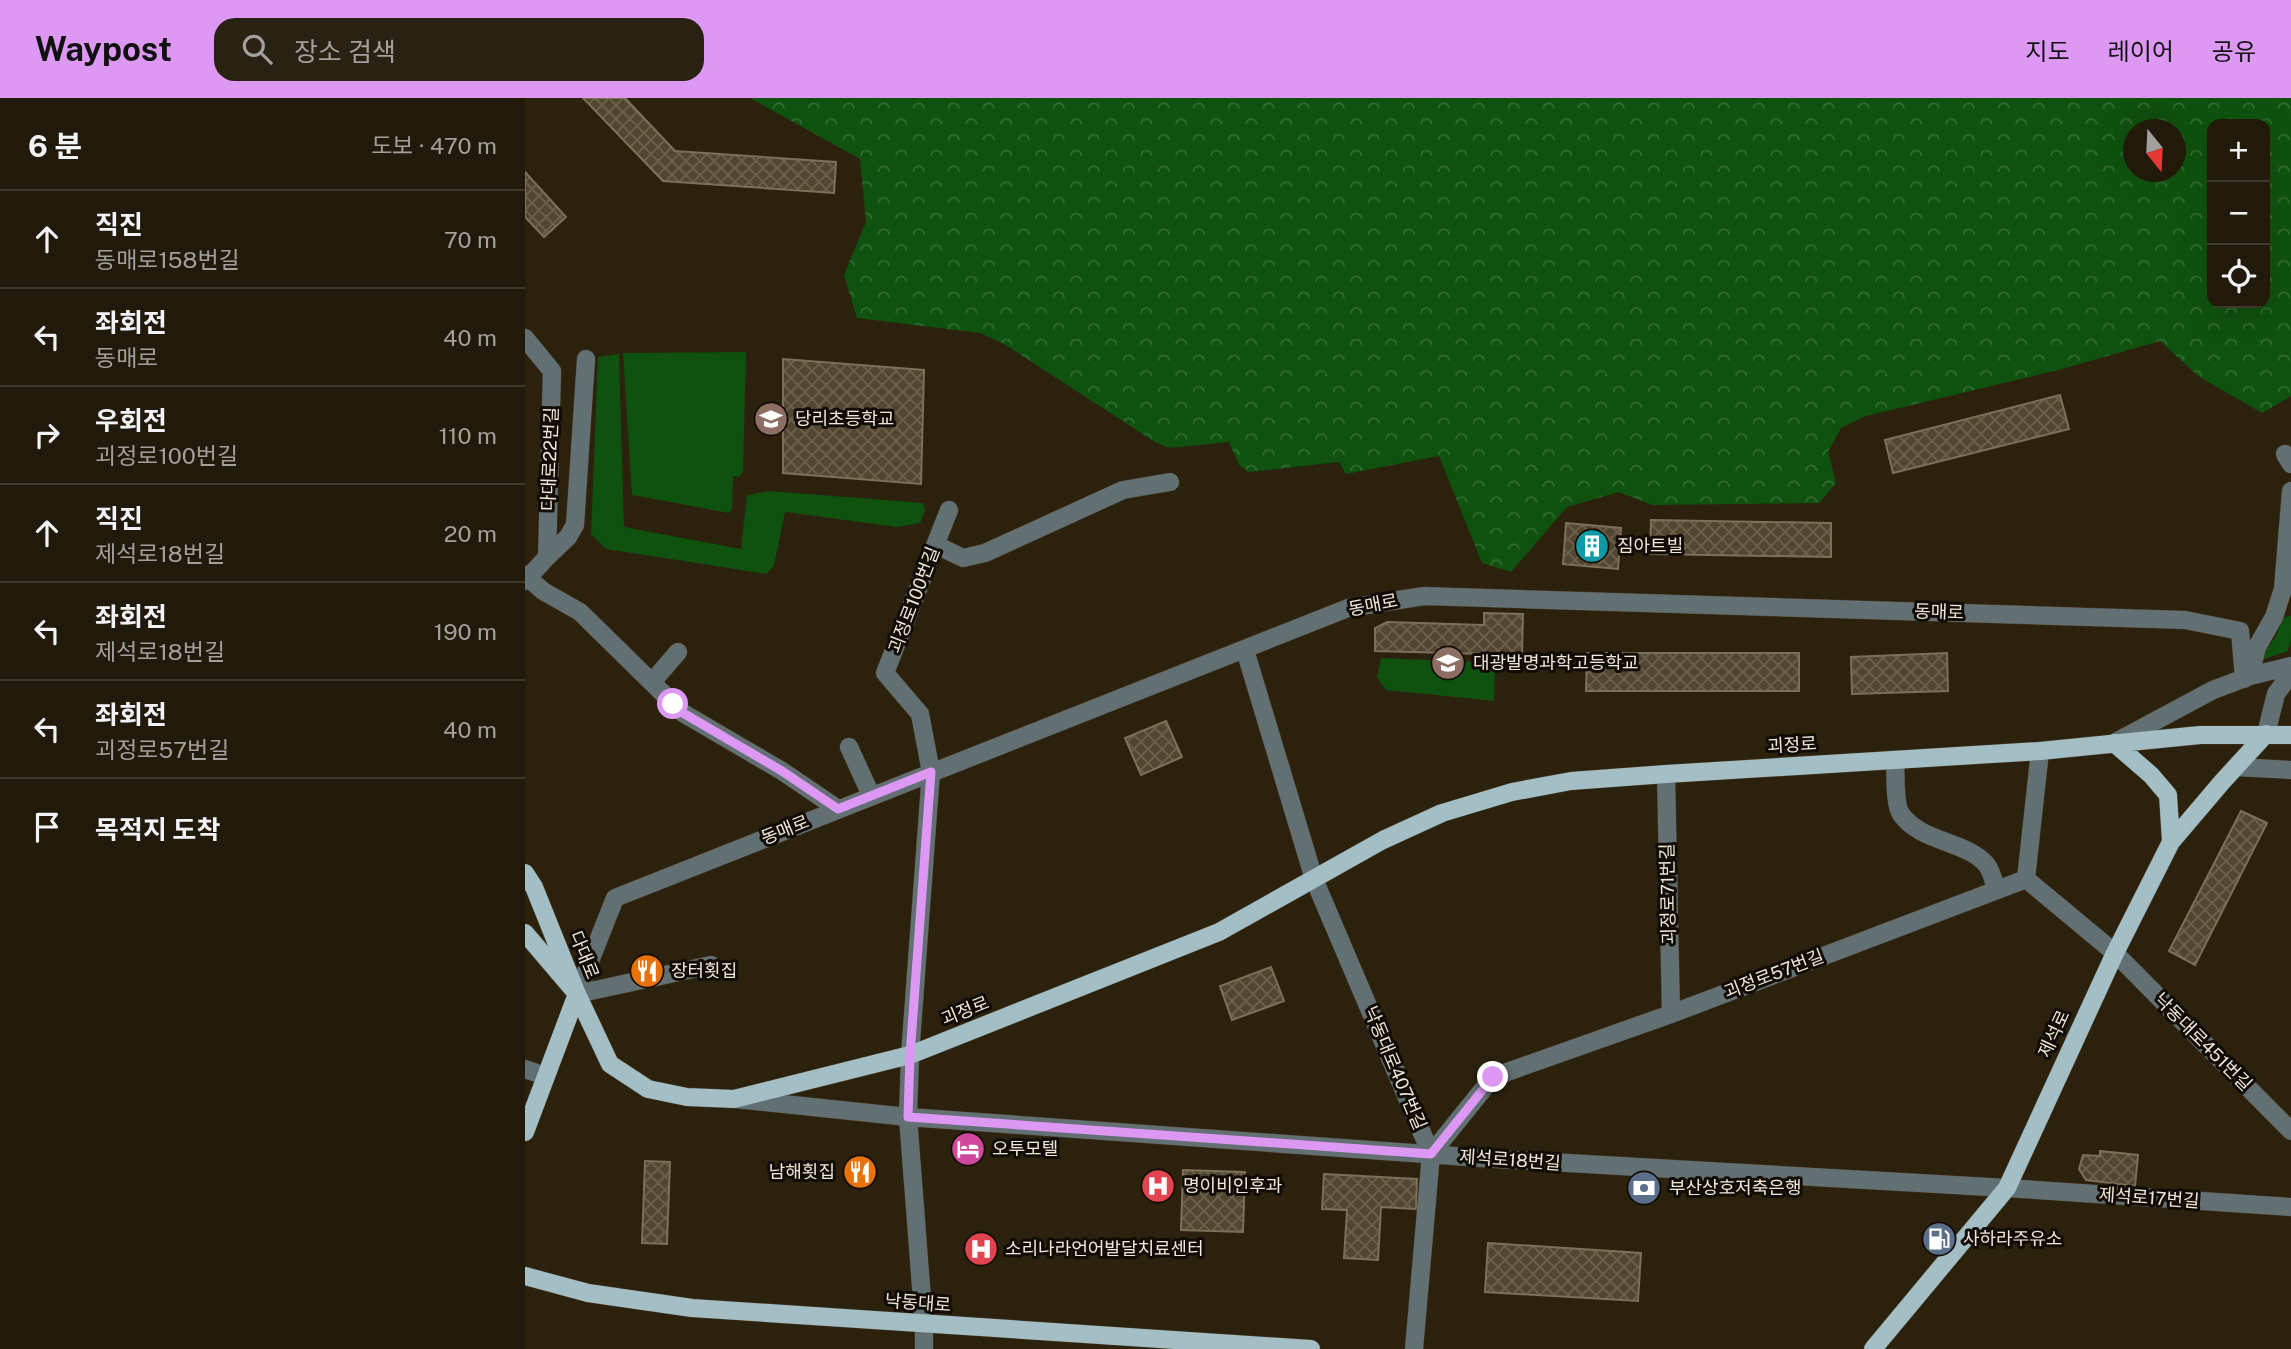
<!DOCTYPE html>
<html lang="ko">
<head>
<meta charset="utf-8">
<style>
  :root { --surface:#211909; --page:#292212; --text:#f1f3f6; --muted:#a2a09c; --line:#3e382a; --accent:#dd98f3 }
  body { margin:0; font-family:"Public Sans","Noto Sans KR",sans-serif; background:var(--page); color:var(--text) }
  .controls { position:absolute; right:21px; top:21px; display:grid; overflow:hidden; border-radius:14px; box-shadow:0 7px 28px #0002 }
  .controls button { width:63px; height:63px; display:grid; place-items:center; padding:0; border:0; border-bottom:2px solid var(--line); background:var(--surface); color:var(--text); font:35px sans-serif }
  .compass { position:absolute; left:1598px; top:21px; width:63px; height:63px; border-radius:50%; background:var(--surface); box-shadow:0 7px 28px #0002; rotate:162deg }
  .stop { position:absolute; width:21px; height:21px; margin:-16px; border:5px solid #dd98f3; border-radius:50%; background:#fff }
  .stop.end { background:#dd98f3; border-color:#fff; box-shadow:0 2px 7px #0008 }
  .list { margin:0; padding:0; list-style:none }
  h2 { display:flex; justify-content:space-between; align-items:center; height:91px; margin:0; padding:0 28px; font-size:30px }
  h2 small { font-size:23px; font-weight:400; color:var(--muted) }
  .list li { display:grid; grid-template-columns:46px 1fr auto; gap:21px; align-items:center; box-sizing:border-box; height:98px; padding:0 28px; border-top:2px solid var(--line) }
  .list b { display:block; font-size:26px; white-space:nowrap }
  .list p { margin:0; font-size:23px; white-space:nowrap; color:var(--muted) }
  .list em { font-size:23px; font-style:normal; color:var(--muted) }
  .icon { flex:none; width:38px; height:38px; fill:none; stroke:currentColor; stroke-width:2; stroke-linecap:round; stroke-linejoin:round }
  .map { position:relative; flex:none; width:1766px; height:1251px; overflow:hidden }
  header { display:flex; align-items:center; gap:42px; box-sizing:border-box; height:98px; padding:0 35px; background:var(--accent); color:#111 }
  header strong { font-size:33px }
  nav { display:flex; gap:38px; margin-inline-start:auto; font-size:24px }
  .search { width:490px; height:63px; background:var(--page); display:flex; align-items:center; gap:18px; box-sizing:border-box; padding:0 24px; border-radius:21px; color:var(--muted); font-size:26px }
  main { display:flex }
  aside { flex:1; background:var(--surface) }
  .map>svg:first-child { display:block }
  .green { fill:#0f520f }
  .forest { fill:url(#forest-crowns); fill-rule:evenodd }
  .building { fill:url(#building-cross-hatch); stroke:#7d7059; stroke-width:2 }
  .lines { fill:none; stroke-linecap:round; stroke-linejoin:round }
  .minor-casing { stroke:#473d29; stroke-width:19 }
  .major-casing { stroke:#473d29; stroke-width:19 }
  .minor { stroke:#637073; stroke-width:18 }
  .major { stroke:#a3bfc5; stroke-width:18 }
  .route { stroke:#dd98f3; stroke-width:9 }
  .labels { text-anchor:middle; stroke-width:6; stroke-linejoin:round; paint-order:stroke }
  .poi-label { font-size:18px; fill:#eee7da; stroke:#100b04; text-anchor:start }
  .street-label { font-size:18px; fill:#eee7da; stroke:#100b04 }
</style>
</head>
<body>
<header>
<strong>Waypost</strong>
<div class="search"><svg class="icon" aria-label="search" viewBox="0 0 24 24"><circle cx="10" cy="10" r="6"/><path d="M15 15l6 6"/></svg>장소 검색</div>
<nav><a>지도</a><a>레이어</a><a>공유</a></nav>
</header>
<main>
<aside>
<h2>6 분<small>도보 · 470 m</small></h2>
<ul class="list">
<li><svg class="icon" aria-label="ahead" viewBox="0 0 24 24"><path d="M12 20V5M6 11l6-6 6 6"/></svg><div><b>직진</b><p>동매로158번길</p></div><em>70 m</em></li>
<li><svg class="icon" aria-label="left" viewBox="0 0 24 24"><path d="M17 20v-9H6M10 6l-5 5 5 5"/></svg><div><b>좌회전</b><p>동매로</p></div><em>40 m</em></li>
<li><svg class="icon" aria-label="right" viewBox="0 0 24 24"><path d="M7 20v-9h11M14 6l5 5-5 5"/></svg><div><b>우회전</b><p>괴정로100번길</p></div><em>110 m</em></li>
<li><svg class="icon" aria-label="ahead" viewBox="0 0 24 24"><path d="M12 20V5M6 11l6-6 6 6"/></svg><div><b>직진</b><p>제석로18번길</p></div><em>20 m</em></li>
<li><svg class="icon" aria-label="left" viewBox="0 0 24 24"><path d="M17 20v-9H6M10 6l-5 5 5 5"/></svg><div><b>좌회전</b><p>제석로18번길</p></div><em>190 m</em></li>
<li><svg class="icon" aria-label="left" viewBox="0 0 24 24"><path d="M17 20v-9H6M10 6l-5 5 5 5"/></svg><div><b>좌회전</b><p>괴정로57번길</p></div><em>40 m</em></li>
<li><svg class="icon" aria-label="arrive" viewBox="0 0 24 24"><path d="M6 21V4h12l-3 4 3 4H6"/></svg><div><b>목적지 도착</b></div></li>
</ul>
</aside>
<div class="map">
<svg width="1766" height="1251" viewBox="0 0 1766 1251">
  <defs>
    <pattern id="forest-crowns" width="20" height="18" patternUnits="userSpaceOnUse" patternTransform="scale(1.75)"><rect width="20" height="18" fill="#0f520f"/><path d="M2 6a3 3 0 1 1 6 0M12 15a3 3 0 1 1 6 0" fill="none" stroke="#326b31"/></pattern>
    <pattern id="building-cross-hatch" width="8" height="8" patternUnits="userSpaceOnUse" patternTransform="scale(1.75)"><rect width="8" height="8" fill="#524630"/><path d="M0 0l8 8M0 8l8-8" fill="none" stroke="#6b614d"/></pattern>
  </defs>
  <rect width="100%" height="100%" fill="#2c210c"/>
  <path class="green" d="M221,254l-3,120 -4,5 -6,-1 -1,33 -3,4 -97,-18 -9,-142z
    M94,256l5,173 117,22 6,-54 22,-4 154,12 2,7 -5,13 -23,4 -112,-15 -11,53 -7,9 -161,-25 -15,-15 7,-177z
    M1766,518v23l-3,12 -30,10 -1,-1 18,-22 9,-21z
    M856,560l114,5 -1,38 -108,-11 -9,-13z"/>
  <path class="forest" d="M225,0h1541v298l-29,17 -64,-37 -38,-35 -98,28 -196,47 -25,12 -13,24 8,31 -17,20 -167,2 -33,-13 -52,15 -56,65 -29,-9 -43,-107 -93,18 -7,-12 -90,10 -10,-7 -10,-23 -60,6 -14,-6 -151,-98 -24,-11 -123,-15 -13,-43 22,-53 -6,-63zM1687,26h53v179h-53zM1608,32h42v42h-42z"/>
  <path class="building" d="M58,0h42l50,53 161,11 -2,31 -171,-12z
    M0,74l41,45 -22,20 -19,-20z
    M258,261l141,11 -3,114 -138,-11z
    M1535,297l9,34 -176,44 -8,-33z
    M1126,422l180,3v34l-181,-3z
    M1041,425l55,5 -3,41 -55,-5z
    M959,515l39,1 -1,41 -147,-4v-23l12,-6 97,3z
    M1062,555h212v38h-213z
    M1422,555l1,38 -96,3 -1,-37z
    M641,623l16,36 -41,18 -16,-37z
    M1716,713l26,12 -72,142 -26,-14z
    M746,869l13,34 -52,19 -12,-34z
    M1575,1053l38,4 -3,31 -49,-6 -7,-11 4,-14 17,1z
    M120,1063l25,1 -3,82 -25,-1z
    M658,1072l62,2 -2,60 -62,-2z
    M799,1076l93,5 -1,30 -35,-2 -3,53 -34,-2 3,-48 -25,-1z
    M963,1145l153,10 -3,48 -153,-9z"/>
  <g class="lines">
    <g class="minor-casing">
      <path id="minor" d="M0,240l27,33 -5,186 -22,24
        M1760,356l6,10
        M424,412l-64,163 35,41 11,58 -21,283 -2,62 588,42 511,29 284,19
        M411,447l27,13 22,-5 138,-63 47,-8
        M22,459l21,-20 7,-12 11,-166
        M0,477l18,16 37,21 103,101 99,58 56,38
        M720,552l69,229 117,275 -17,195
        M1725,578l7,-29 17,-30 9,-28 8,-98
        M127,584l26,-30
        M1741,636l10,-40 15,-21
        M1589,645l99,-53 37,-14 41,-10
        M324,649l22,48
        M1370,662c1,13 -1,44 6,54 19,28 65,27 85,50 6,7 8,18 10,26
        M1711,669l55,3
        M1141,676l5,240
        M1501,781l89,74 176,178
        M52,896l38,-96 733,-290 76,-12 761,24 55,11 4,48
        M52,896l134,-29
        M0,971l20,7
        M211,1001l172,18 16,208v24
        M906,1056l62,-77 178,-63 355,-135 14,-128"/>
    </g>
    <g class="major-casing">
      <path id="major" d="M1589,645l37,32 17,20 3,47
        M0,775l9,14 43,107 -52,138
        M0,835l52,61 33,70 38,25 39,8 47,2 176,-44 309,-123 164,-92 59,-27 70,-21 59,-11 95,-7 374,-23 160,-16h91
        M0,1178l63,17 104,15 619,41
        M1348,1251l134,-161 108,-235 56,-111 51,-60 44,-48"/>
    </g>
    <use href="#minor" class="minor"/>
    <use href="#major" class="major"/>
  </g>
  <g class="lines">
    <path class="route" d="M148,606l10,9 99,58 56,38 93,-37 -21,283 -2,62 523,37 62,-77"/>
  </g>
  <defs>
    <g id="school-disc" transform="scale(1.75)"><circle r="9.5" fill="#8d6e63" stroke="#100b04"/><path d="M0-5L7-2L0 1L-7-2ZM-4 1L0 2.5L4 1V4Q0 6-4 4Z" fill="#fff"/></g>
    <g id="building-disc" transform="scale(1.75)"><circle r="9.5" fill="#0f9aa8" stroke="#100b04"/><path d="M-4-6H4V6H1V3H-1V6H-4ZM-2.5-4.3h1.7v1.8h-1.7ZM.8-4.3h1.7v1.8H.8ZM-2.5-1h1.7V.8h-1.7ZM.8-1h1.7V.8H.8Z" fill="#fff"/></g>
    <g id="restaurant-disc" transform="scale(1.75)"><circle r="9.5" fill="#e8710a" stroke="#100b04"/><path d="M-5-6h1v4h1v-4h1v4h1v-4h1v5L-1.5 .5V6h-2V.5L-5-1ZM5-6V6H3V1.5H1.5Q1.5-4 5-6Z" fill="#fff"/></g>
    <g id="hotel-disc" transform="scale(1.75)"><circle r="9.5" fill="#d1479c" stroke="#100b04"/><path d="M-6-4.5h1.5V1H6V5H4.5V3h-9V5H-6ZM-4 0a1.8 1.8 0 1 1 3.6 0ZM.5 0V-2.5h3Q6-2.5 6 0Z" fill="#fff"/></g>
    <g id="hospital-disc" transform="scale(1.75)"><circle r="9.5" fill="#e0444e" stroke="#100b04"/><path d="M-5-5h3v3.5h4V-5h3V5h-3V1.5h-4V5h-3Z" fill="#fff"/></g>
    <g id="bank-disc" transform="scale(1.75)"><circle r="9.5" fill="#5c6f8a" stroke="#100b04"/><path d="M-6-4H6V4H-6ZM0-2.3a2.3 2.3 0 1 0 0 4.6a2.3 2.3 0 1 0 0-4.6Z" fill="#fff"/></g>
    <g id="fuel-disc" transform="scale(1.75)"><circle r="9.5" fill="#5c6f8a" stroke="#100b04"/><path d="M-5.5-6h7V0h2V4h1.3V-2.5L3-4.5l.8-.8L6-3V5H2.5V1h-1V6h-7ZM-4.2-4.7v3.2H.2V-4.7Z" fill="#fff"/></g>
  </defs>
  <g fill-rule="evenodd">
    <use href="#school-disc" x="246" y="321"/>
    <use href="#building-disc" x="1067" y="448"/>
    <use href="#school-disc" x="923" y="565"/>
    <use href="#restaurant-disc" x="122" y="873"/>
    <use href="#hotel-disc" x="443" y="1051"/>
    <use href="#restaurant-disc" x="335" y="1074"/>
    <use href="#hospital-disc" x="633" y="1088"/>
    <use href="#bank-disc" x="1119" y="1090"/>
    <use href="#fuel-disc" x="1414" y="1141"/>
    <use href="#hospital-disc" x="456" y="1151"/>
  </g>
  <g class="labels">
    <g class="poi-label">
      <text x="270" y="327">당리초등학교</text>
      <text x="1092" y="454">짐아트빌</text>
      <text x="948" y="571">대광발명과학고등학교</text>
      <text x="146" y="879">장터횟집</text>
      <text x="467" y="1057">오투모텔</text>
      <text x="310" y="1080" text-anchor="end">남해횟집</text>
      <text x="658" y="1094">명이비인후과</text>
      <text x="1144" y="1096">부산상호저축은행</text>
      <text x="1438" y="1147">사하라주유소</text>
      <text x="480" y="1157">소리나라언어발달치료센터</text>
    </g>
    <g class="street-label">
      <text transform="translate(25 361) rotate(-88)" y="6">다대로22번길</text>
      <text transform="translate(389 502) rotate(-69)" y="6">괴정로100번길</text>
      <text transform="translate(848 507) rotate(-11)" y="6">동매로</text>
      <text transform="translate(1414 514) rotate(2)" y="6">동매로</text>
      <text transform="translate(1267 647) rotate(-3)" y="6">괴정로</text>
      <text transform="translate(260 732) rotate(-22)" y="6">동매로</text>
      <text transform="translate(1143 796) rotate(-91)" y="6">괴정로71번길</text>
      <text transform="translate(59 857) rotate(68)" y="6">다대로</text>
      <text transform="translate(1249 876) rotate(-21)" y="6">괴정로57번길</text>
      <text transform="translate(440 913) rotate(-22)" y="6">괴정로</text>
      <text transform="translate(1529 936) rotate(-65)" y="6">제석로</text>
      <text transform="translate(1678 944) rotate(45)" y="6">낙동대로451번길</text>
      <text transform="translate(870 970) rotate(67)" y="6">낙동대로407번길</text>
      <text transform="translate(985 1062) rotate(4)" y="6">제석로18번길</text>
      <text transform="translate(1624 1100) rotate(4)" y="6">제석로17번길</text>
      <text transform="translate(393 1205) rotate(4)" y="6">낙동대로</text>
    </g>
  </g>
</svg>
<div class="controls">
<button>+</button>
<button>−</button>
<button><svg class="icon" aria-label="locate" viewBox="0 0 24 24"><circle cx="12" cy="12" r="6"/><path d="M12 2v4M12 18v4M2 12h4M18 12h4"/></svg></button>
</div>
<svg class="compass" viewBox="-18 -18 36 36"><path d="M0-13l5 13h-10z" fill="#e53935"/><path d="M0 13l5-13h-10z" fill="#a2a09c"/></svg>
<div class="stop" style="left:148px;top:606px"></div>
<div class="stop end" style="left:968px;top:979px"></div>
</div>
</main>
</body>
</html>
